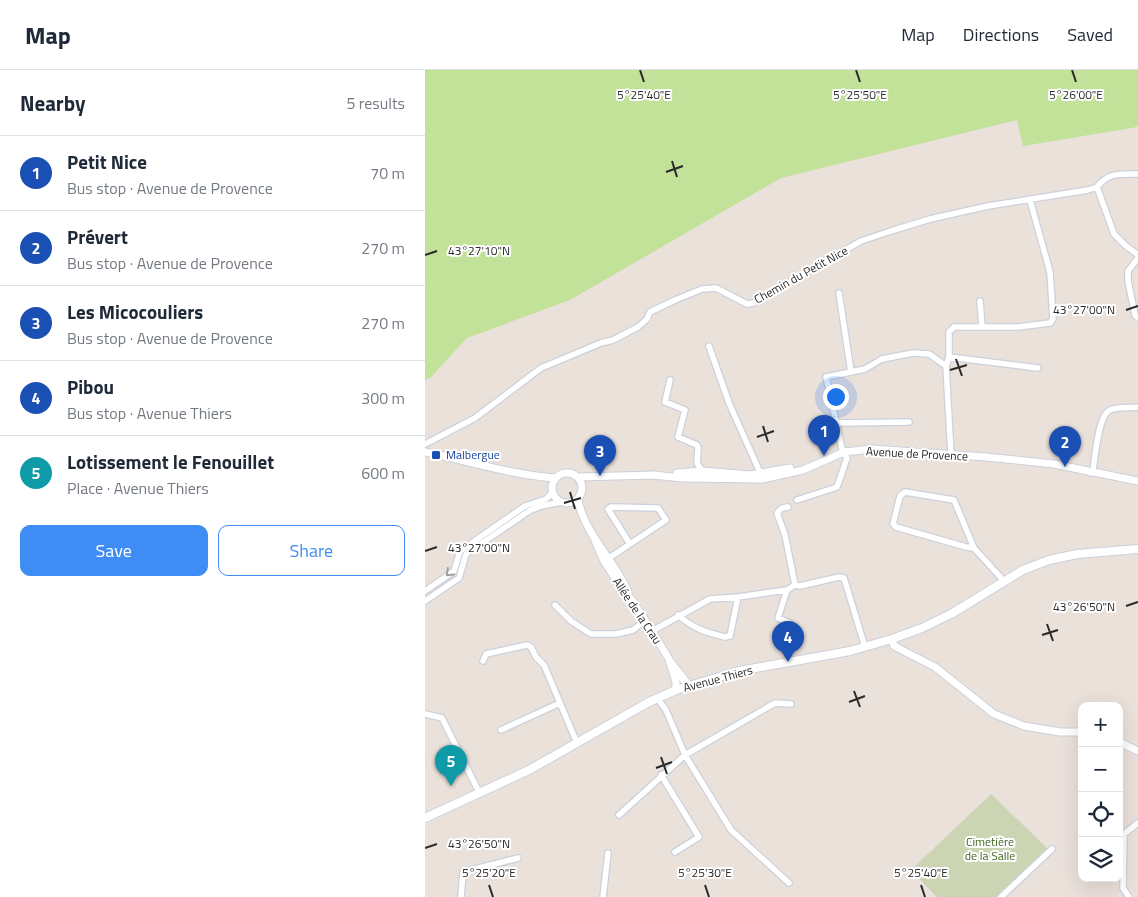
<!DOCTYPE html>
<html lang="en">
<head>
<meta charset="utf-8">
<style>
  :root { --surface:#fff; --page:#f6f6f7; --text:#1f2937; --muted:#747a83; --line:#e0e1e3; --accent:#3f8cf5 }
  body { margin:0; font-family:"Titillium Web",sans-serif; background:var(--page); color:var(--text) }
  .controls { position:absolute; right:15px; bottom:15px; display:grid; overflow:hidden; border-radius:10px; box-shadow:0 5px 20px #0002 }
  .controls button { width:45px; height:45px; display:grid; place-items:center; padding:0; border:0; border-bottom:1px solid var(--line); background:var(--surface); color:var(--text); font:25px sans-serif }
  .you { position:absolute; left:410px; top:326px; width:18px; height:18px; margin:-12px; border:4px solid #fff; border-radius:50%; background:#1a73e8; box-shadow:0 0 0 8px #1a73e833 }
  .badge { display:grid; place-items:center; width:32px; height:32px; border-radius:50%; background:var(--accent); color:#fff; font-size:16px; font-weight:700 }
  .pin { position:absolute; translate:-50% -41px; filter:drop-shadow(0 1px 2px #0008) }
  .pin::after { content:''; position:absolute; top:26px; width:18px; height:15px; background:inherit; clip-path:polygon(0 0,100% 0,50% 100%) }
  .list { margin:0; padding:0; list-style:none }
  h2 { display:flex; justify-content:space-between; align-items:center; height:65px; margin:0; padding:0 20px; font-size:21px }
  h2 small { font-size:16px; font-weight:400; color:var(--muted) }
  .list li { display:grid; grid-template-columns:32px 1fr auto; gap:15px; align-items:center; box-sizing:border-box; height:75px; padding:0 20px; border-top:1px solid var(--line) }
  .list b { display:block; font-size:19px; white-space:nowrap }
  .list p { margin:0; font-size:16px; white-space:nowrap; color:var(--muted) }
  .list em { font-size:16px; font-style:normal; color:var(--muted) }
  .actions { display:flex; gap:10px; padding:15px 20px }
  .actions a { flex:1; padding:11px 0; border:1px solid var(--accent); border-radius:10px; text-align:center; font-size:18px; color:var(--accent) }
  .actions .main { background:var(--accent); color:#fff }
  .icon { flex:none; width:28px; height:28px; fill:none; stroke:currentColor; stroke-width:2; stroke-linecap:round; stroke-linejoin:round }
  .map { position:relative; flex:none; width:713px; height:827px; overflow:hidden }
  header { display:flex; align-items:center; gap:30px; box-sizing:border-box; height:70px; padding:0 25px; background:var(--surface); border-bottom:1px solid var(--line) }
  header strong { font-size:24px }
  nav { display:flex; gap:28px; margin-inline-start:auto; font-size:18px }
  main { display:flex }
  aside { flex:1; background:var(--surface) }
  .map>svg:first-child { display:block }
  .green { fill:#c2e199 }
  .cemetery { fill:#cbd5b3 }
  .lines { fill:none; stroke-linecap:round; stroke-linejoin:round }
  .minor-casing { stroke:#cad1db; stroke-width:8 }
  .tertiary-casing { stroke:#cad1db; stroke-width:9 }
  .secondary-casing { stroke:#cad1db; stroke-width:10 }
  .minor { stroke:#fff; stroke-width:5.5 }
  .tertiary { stroke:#fff; stroke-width:7 }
  .secondary { stroke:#fff; stroke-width:8 }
  .oneway { stroke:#9f9f9f }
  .ticks { fill:none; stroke:#292929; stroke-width:2 }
  .transit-dot { fill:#1a4fb4; stroke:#fff; stroke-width:2 }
  .labels { text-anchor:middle; stroke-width:4; stroke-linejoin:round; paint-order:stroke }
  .street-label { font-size:12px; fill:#292929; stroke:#fff }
  .transit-label { font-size:12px; fill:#164399; stroke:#fff; text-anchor:start }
  .park-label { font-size:12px; fill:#3c641c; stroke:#fff }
  .ticks-label { font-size:12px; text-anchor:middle; fill:#292929; stroke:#fff; stroke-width:4; stroke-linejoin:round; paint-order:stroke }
</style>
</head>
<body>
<header>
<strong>Map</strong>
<nav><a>Map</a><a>Directions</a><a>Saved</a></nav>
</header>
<main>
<aside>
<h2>Nearby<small>5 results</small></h2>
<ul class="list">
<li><span class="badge" style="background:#1a4fb4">1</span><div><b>Petit Nice</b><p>Bus stop · Avenue de Provence</p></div><em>70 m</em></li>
<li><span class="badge" style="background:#1a4fb4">2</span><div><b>Prévert</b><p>Bus stop · Avenue de Provence</p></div><em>270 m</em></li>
<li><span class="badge" style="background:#1a4fb4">3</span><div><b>Les Micocouliers</b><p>Bus stop · Avenue de Provence</p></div><em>270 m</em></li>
<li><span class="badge" style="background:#1a4fb4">4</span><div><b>Pibou</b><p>Bus stop · Avenue Thiers</p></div><em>300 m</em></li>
<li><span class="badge" style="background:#0f9aa8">5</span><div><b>Lotissement le Fenouillet</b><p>Place · Avenue Thiers</p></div><em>600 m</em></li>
</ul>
<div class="actions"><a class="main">Save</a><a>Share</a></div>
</aside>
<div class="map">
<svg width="713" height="827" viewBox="0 0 713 827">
  <rect width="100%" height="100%" fill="#ebe1db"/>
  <path class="green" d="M0,0h713v55l-1,2 -114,19 -6,-26 -236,58 -211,122 -103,38 -37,40 -5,2z"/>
  <path class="cemetery" d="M566,724l57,55 -52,48h-59l-26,-27z"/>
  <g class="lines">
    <g class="minor-casing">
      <path id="minor" d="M713,104c-18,0 -29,-2 -41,13l17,47 11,11 13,10
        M713,188l-10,13v10l7,34 3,3
        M555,231l2,26
        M284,276l20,57 33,74
        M524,287l89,11
        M426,302l14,-3 17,-10 31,-6 16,1 17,12
        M245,310l-5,22 20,8 -7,27 19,8 1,3 -1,15 5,8v4
        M411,353l73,-1
        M0,374l50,-26 66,-50 60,-25 12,-3 25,-13 9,-8 3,-7 25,-12 27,-11 14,-1 31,16 6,-1 108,-62 33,-11 36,-11 58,-13 100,-16 9,-3
        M526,385l-5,-89 3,-9v-25l5,-5h64l32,-4 3,-4 -3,-47 -20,-72
        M666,403l2,-3c2,-12 5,-55 17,-60 5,-3 21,-2 28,-3
        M372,430l40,-13 10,-29 -5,-9 -16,-72 25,-5 -12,-79
        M363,437l-6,1 -5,5 8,22 10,50
        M549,478l-8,-1 -70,-20 -3,-3 7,-28 5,-4 49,8 20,48 30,33
        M181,490l60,-40 -8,-12 -47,-1 -3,2 22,35
        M0,521l29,-20 6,-20 65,-45 21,-7 7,-7
        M313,527l49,-7
        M0,531l34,-23 7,-24 63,-43 12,-5 21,-4
        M130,535l16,16 20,13h25l17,-4 12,-10
        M367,559l-2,-6 -12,-5 9,-28 8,-5 5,1 39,-9 5,1 21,69
        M227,561l58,-32 28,-2 -8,39 -5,1c-20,-5 -31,-8 -47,-22
        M58,591l3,-7 41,-9 4,2 5,10 8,8 33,78
        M0,644l17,4 38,76
        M76,660l59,-27
        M236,705l38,62 -24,15
        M194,745l66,-60 -19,-45 -9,-12
        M364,813l-58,-53 -46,-75 90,-52 16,1
        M36,827l2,-25 55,-14
        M178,827l5,-44
        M576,827l51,-48
        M704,827l-6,-9 1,-54 14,-11"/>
    </g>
    <g class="tertiary-casing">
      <path id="tertiary" d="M0,382c44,9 87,23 131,26
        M252,403l25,-2 48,4 40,-7
        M127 418a15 15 0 1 1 30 0a15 15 0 1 1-30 0Z
        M228,405l29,3 80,1 41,-9 41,-18 28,-3 114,8 68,7 84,17
        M153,407l78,-2
        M153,429c5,33 37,62 50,93
        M167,463l12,28 17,26 11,13 13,20 24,39 7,23v8
        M467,569l2,7 41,21 59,47 30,12 36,6h22
        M694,672l19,9"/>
    </g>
    <g class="secondary-casing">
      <path id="secondary" d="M245,592l19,24
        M0,748l104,-48 120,-68 27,-12 63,-19 111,-20 42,-12 30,-11 29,-14 72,-44 26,-10 28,-6 61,-5"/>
    </g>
    <use href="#minor" class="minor"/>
    <use href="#tertiary" class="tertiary"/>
    <use href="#secondary" class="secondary"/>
  </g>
  <defs><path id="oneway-chevron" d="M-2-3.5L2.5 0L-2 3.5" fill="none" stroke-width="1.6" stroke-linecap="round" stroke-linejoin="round" transform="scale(1.25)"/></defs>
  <use class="oneway" href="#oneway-chevron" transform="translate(24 503) rotate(137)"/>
  <path class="ticks" d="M215,0l4,12M431,0l4,12M647,0l4,12M247,91l5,16M241,102l17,-6M0,185l12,-4M701,240l12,-4M531,289l6,17M525,300l17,-5M338,356l5,16M332,367l17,-6M145,422l5,17M139,433l17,-5M0,481l12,-4M701,536l12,-4M622,554l6,17M617,565l16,-5M429,621l6,16M424,632l16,-6M236,687l6,17M231,698l16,-6M0,778l12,-4M64,815l4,12M280,815l4,12M496,815l4,12"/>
  <rect class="transit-dot" x="6" y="380" width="10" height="10" rx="2.5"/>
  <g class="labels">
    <g class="street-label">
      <text transform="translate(376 205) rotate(-29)" y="4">Chemin du Petit Nice</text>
      <text transform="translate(492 384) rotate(3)" y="4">Avenue de Provence</text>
      <text transform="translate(212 541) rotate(56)" y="4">Allée de la Crau</text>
      <text transform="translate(293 609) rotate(-15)" y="4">Avenue Thiers</text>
    </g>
    <g class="transit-label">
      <text x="21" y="389">Malbergue</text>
    </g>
    <g class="park-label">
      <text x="565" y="776">Cimetière<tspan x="565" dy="14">de la Salle</tspan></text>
    </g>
  </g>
  <g class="ticks-label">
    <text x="219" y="29">5°25'40"E</text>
    <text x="651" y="29">5°26'00"E</text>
    <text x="435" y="29">5°25'50"E</text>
    <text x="54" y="185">43°27'10"N</text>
    <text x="659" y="244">43°27'00"N</text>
    <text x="54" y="482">43°27'00"N</text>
    <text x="659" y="541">43°26'50"N</text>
    <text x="54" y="778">43°26'50"N</text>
    <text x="64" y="807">5°25'20"E</text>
    <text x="280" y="807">5°25'30"E</text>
    <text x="496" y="807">5°25'40"E</text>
  </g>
</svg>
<div class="controls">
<button>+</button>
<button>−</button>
<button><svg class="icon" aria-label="locate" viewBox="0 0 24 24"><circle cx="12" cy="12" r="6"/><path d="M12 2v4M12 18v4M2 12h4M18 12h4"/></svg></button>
<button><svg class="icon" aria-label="layers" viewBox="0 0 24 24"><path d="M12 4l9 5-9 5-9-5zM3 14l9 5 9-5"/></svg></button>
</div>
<div class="you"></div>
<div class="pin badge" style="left:399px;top:386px;background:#1a4fb4">1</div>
<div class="pin badge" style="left:640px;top:397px;background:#1a4fb4">2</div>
<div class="pin badge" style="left:175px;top:406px;background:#1a4fb4">3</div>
<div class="pin badge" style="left:363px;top:592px;background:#1a4fb4">4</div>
<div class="pin badge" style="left:26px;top:716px;background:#0f9aa8">5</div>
</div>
</main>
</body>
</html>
